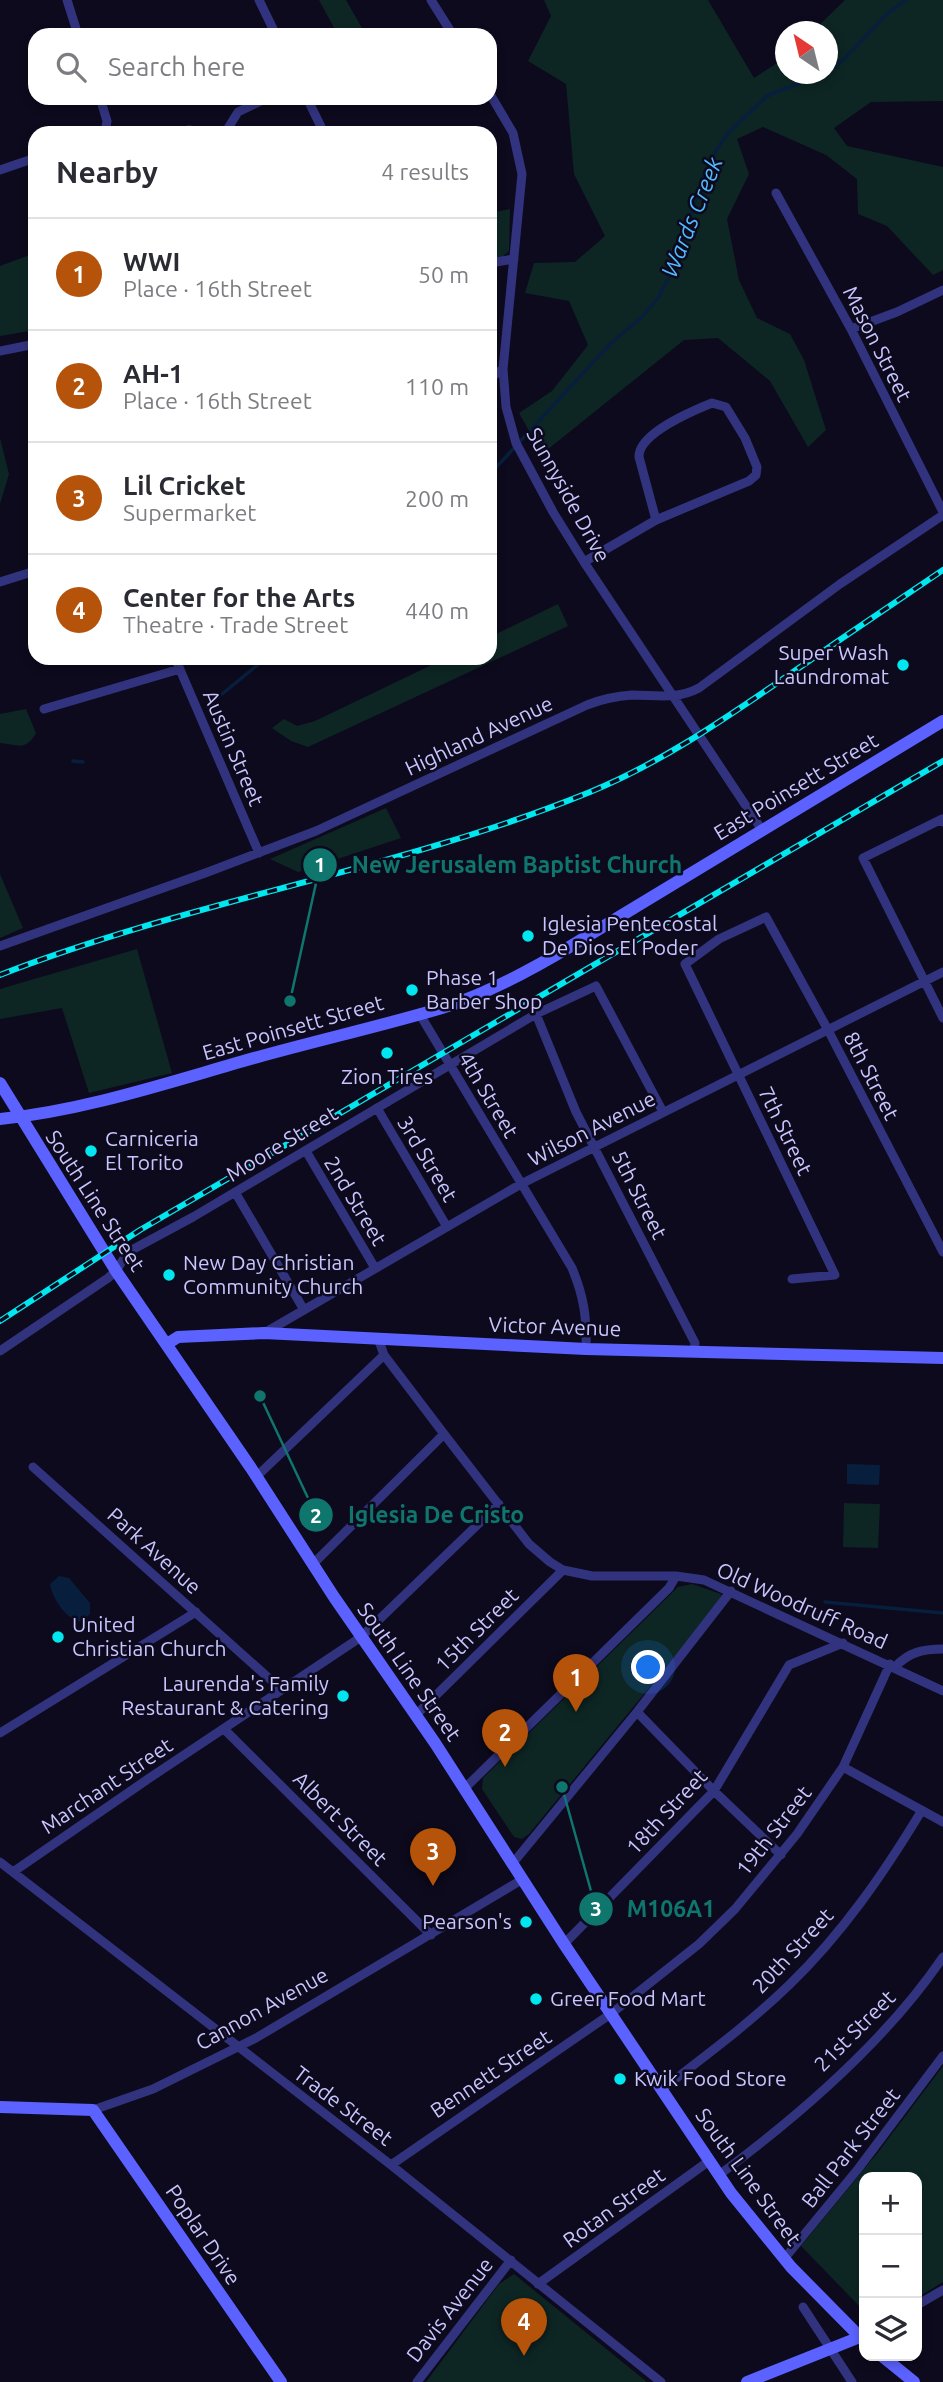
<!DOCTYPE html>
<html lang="en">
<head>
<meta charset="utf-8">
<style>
  :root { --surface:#fff; --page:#f7f7f7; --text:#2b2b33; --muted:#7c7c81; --line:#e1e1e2; --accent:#b45309 }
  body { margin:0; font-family:Ubuntu,sans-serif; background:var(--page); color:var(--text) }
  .controls { position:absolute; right:21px; bottom:21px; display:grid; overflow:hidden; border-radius:14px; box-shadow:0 4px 10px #0003 }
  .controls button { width:63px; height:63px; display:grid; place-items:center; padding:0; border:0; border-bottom:2px solid var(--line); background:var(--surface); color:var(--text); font:35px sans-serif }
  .compass { position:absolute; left:775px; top:21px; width:63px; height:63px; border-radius:50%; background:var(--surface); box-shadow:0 4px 10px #0003; rotate:325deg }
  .you { position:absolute; left:649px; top:1668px; width:24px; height:24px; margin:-18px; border:5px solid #fff; border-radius:50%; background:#1a73e8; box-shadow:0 0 0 10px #1a73e833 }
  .badge { display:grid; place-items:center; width:46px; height:46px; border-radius:50%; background:var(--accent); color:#fff; font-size:23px; font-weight:700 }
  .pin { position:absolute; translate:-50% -58px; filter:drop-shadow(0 2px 4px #0008) }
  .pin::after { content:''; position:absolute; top:37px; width:24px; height:21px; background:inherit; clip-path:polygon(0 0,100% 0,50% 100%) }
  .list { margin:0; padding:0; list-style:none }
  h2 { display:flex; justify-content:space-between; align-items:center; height:91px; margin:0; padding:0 28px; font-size:30px }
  h2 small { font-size:23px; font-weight:400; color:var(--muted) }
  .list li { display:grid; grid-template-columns:46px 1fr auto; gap:21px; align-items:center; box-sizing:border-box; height:112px; padding:0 28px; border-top:2px solid var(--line) }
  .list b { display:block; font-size:26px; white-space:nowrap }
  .list p { margin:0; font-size:23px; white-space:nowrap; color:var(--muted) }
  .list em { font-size:23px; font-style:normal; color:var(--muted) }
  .icon { flex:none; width:38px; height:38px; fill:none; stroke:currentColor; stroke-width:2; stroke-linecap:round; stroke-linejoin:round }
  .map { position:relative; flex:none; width:943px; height:2382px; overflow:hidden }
  .search { position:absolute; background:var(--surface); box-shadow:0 4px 10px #0003; left:28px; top:28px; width:469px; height:77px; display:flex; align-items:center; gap:18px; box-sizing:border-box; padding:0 24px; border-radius:21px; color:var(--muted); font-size:26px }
  .panel { position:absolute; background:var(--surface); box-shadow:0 4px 10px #0003; left:28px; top:126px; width:469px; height:539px; border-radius:21px }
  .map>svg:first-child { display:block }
  .green { fill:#0d2624 }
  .water { fill:#071f3d }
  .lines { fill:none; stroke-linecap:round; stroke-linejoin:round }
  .stream { stroke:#071f3d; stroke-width:3.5 }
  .street { stroke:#32337e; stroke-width:9 }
  .secondary { stroke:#5c62ff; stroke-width:12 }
  .rail-casing { stroke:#00e7f0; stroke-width:6 }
  .rail { stroke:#0c0a1c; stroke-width:3.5; stroke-dasharray:10; stroke-linecap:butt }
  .poi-dot { fill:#00e7f0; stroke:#0c0a1c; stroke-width:2.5 }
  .labels { text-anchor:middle; stroke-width:5; stroke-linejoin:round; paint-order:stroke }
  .street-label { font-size:21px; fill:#c8c5ff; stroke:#0c0a1c }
  .poi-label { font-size:21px; fill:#c8c5ff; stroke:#0c0a1c; text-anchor:start }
  .water-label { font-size:23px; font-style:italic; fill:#53baff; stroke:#0c0a1c }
  .leader { fill:none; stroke:#0f766e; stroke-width:2.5 }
  .callout-dot { fill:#0f766e; stroke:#0c0a1c; stroke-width:2.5 }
  .mark-label { font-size:21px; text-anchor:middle; font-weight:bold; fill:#fff }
  .callout-label { font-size:23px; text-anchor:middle; font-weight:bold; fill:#0f766e; stroke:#0c0a1c; stroke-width:5; stroke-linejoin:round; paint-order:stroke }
</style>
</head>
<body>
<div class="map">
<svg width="943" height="2382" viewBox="0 0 943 2382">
  <rect width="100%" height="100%" fill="#0c0a1c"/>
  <path class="green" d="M319,0h27l20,35h-28z
    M544,0h164l46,78 31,-20 1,16h42v-42l-15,-1 32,-31h98v101l-72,1 -37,26 13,18 96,21v103l-10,5 -46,-49 -29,-12 -1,-35 -31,-24 -63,-28 -26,12 12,35 -22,45 12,61 18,38 33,16 14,26 22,70 -18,17 -38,-66 -52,-43 -34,2 -142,114 -23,-41 33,-22 36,-46 -19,-44 -44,-8 9,-30 41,-1 30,-26 -31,-62 -8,-90 -38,-23 23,-45z
    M510,209l-1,42 -8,7 -11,2v-47z
    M35,253v77l-35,6v-70z
    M0,438l9,36 -9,30z
    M558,604l10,22 -260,121 -17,-6 -19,-13 12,-9 13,7 18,-5 131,-63h44v-21z
    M26,709l10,24c-10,18 -18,12 -36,10v-29z
    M386,808l15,30 -103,34 -28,-13z
    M0,874l23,54 -23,10z
    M137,949l35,124 -83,20 -27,-85 -62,11v-30z
    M844,1503l36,1 -2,44 -35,-1z
    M692,1584l29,10 1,5 -193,235 -7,5 -8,-2 -32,-48 1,-11 195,-191z
    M943,2066v216l-26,16v-121h-53v134l-63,-65 78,-95z
    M514,2274l133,108h-221l73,-98z"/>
  <path class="water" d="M847,1464l33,1 -1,20 -32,-1z
    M59,1576l10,2 21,25v11l-8,8c-15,-1 -30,-24 -32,-38z"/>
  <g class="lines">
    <path class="stream" d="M828,72l18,-15 42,-44 18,-13
      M490,474l120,-130 33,-28 15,-18 14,-27 31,-94 14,-28 12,-17 38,-36 56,-22
      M211,703l55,-45
      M73,761l10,1
      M825,1602l118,11"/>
    <path class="street" d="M67,0l11,35
      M259,0l17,35
      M431,0l22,35
      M490,94l23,39 9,41 -19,195 3,38 10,36 37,69 31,50 178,268
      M100,98l7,23 -2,12
      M307,98l17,35
      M173,133l16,-3 17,3
      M225,133l13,-21 29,-14
      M0,170l35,-12
      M776,193l75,136 92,183
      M490,263l24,-4
      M851,329l46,-17 46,-22
      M0,351l35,-7
      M490,378l13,-9
      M712,403l14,4 19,31 12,29 -1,8 -7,6 -93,39 -17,-63c-1,-23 53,-46 73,-54z
      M584,562l72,-42
      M0,582l35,-11
      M175,658l84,195
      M44,709l136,-40
      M943,822l-1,-3 -79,39 80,160
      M0,946l208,-74 108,-41 271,-126c15,-6 29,-9 45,-10 25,0 44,5 67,-7l141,-104 103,-69
      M419,1013l153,255c12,29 15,50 14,81
      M536,1014l40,98 119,231 -1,9
      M377,1108l70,119
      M306,1151l69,117
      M235,1192l69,118
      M792,1279l43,-4 -150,-311 34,-25 47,-22 62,113 115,222
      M266,1332l255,-148 422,-212
      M378,1338l6,17 60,79 85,110 21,18 13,8 29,6h84l28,4 239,111
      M0,1351l108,-73 8,-7 12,-19 65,-35 343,-203 60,-28 67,126
      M33,1467l239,214 8,10
      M256,1477l128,-122
      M313,1564l131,-130
      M895,1667c14,-15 28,-18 48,-18
      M637,1712l77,79 67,64
      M416,1715l147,-145
      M224,1729l207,206
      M0,1733l196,-121
      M843,1767l100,55
      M465,1788l204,-200 7,-12
      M0,1862l391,303 270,217
      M513,1863l124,-151 94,-121
      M13,1872l135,-93 213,-142 138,-133
      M564,1944l150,-153 75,-126 54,-22
      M661,2090c44,-34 89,-67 128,-105 53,-51 95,-112 133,-175
      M93,2110l60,-21 103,-51 267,-159
      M391,2165l221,-152 87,-69 36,-35 62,-75 46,-67 47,-103
      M719,2175c81,-60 167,-134 224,-218
      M784,2259l74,-90 85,-113
      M538,2284l171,-123
      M917,2305l26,-15
      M803,2307l49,75
      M417,2382l94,-122"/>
    <path class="secondary" d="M0,1083l116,188 135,197 83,129 101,146 129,201 167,249 60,74 73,74
      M0,1119c88,-9 172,-38 258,-62 61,-17 123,-31 184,-49 45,-14 89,-38 129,-62l372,-225
      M167,1344l11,-7 86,-4 322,16 357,9
      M0,2107l93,3 188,272
      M882,2356l32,26
      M747,2382l113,-45"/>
    <g class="rail-casing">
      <path id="rail" d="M0,975c192,-75 399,-105 590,-183 68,-28 127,-68 187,-109 55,-38 111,-76 166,-113
        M0,1321l140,-91 803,-469"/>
    </g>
    <use href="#rail" class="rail"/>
  </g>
  <g class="poi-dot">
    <circle cx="903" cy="665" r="7"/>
    <circle cx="528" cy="936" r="7"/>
    <circle cx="412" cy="990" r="7"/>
    <circle cx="387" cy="1053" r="7"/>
    <circle cx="91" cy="1151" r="7"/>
    <circle cx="169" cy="1275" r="7"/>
    <circle cx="58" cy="1637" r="7"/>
    <circle cx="343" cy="1696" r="7"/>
    <circle cx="526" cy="1922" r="7"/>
    <circle cx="536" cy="1999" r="7"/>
    <circle cx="620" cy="2079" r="7"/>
  </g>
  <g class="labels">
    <g class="street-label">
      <text transform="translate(877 344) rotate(63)" y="7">Mason Street</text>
      <text transform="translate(568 495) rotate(61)" y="7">Sunnyside Drive</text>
      <text transform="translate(479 736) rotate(-25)" y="7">Highland Avenue</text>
      <text transform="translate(233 748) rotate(67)" y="7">Austin Street</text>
      <text transform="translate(796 787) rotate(-31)" y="7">East Poinsett Street</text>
      <text transform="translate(293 1028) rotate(-16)" y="7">East Poinsett Street</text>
      <text transform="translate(871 1076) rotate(63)" y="7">8th Street</text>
      <text transform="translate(488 1095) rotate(59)" y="7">4th Street</text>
      <text transform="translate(592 1129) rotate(-27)" y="7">Wilson Avenue</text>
      <text transform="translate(785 1131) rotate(64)" y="7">7th Street</text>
      <text transform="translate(282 1144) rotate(-31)" y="7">Moore Street</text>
      <text transform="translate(427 1159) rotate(59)" y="7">3rd Street</text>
      <text transform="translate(639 1195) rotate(63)" y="7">5th Street</text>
      <text transform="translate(95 1201) rotate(57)" y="7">South Line Street</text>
      <text transform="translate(355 1201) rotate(59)" y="7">2nd Street</text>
      <text transform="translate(555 1327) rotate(2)" y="7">Victor Avenue</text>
      <text transform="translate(154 1551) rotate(42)" y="7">Park Avenue</text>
      <text transform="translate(802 1606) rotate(24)" y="7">Old Woodruff Road</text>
      <text transform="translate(477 1630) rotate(-45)" y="7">15th Street</text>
      <text transform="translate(409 1672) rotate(55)" y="7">South Line Street</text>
      <text transform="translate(107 1786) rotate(-34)" y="7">Marchant Street</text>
      <text transform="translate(667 1812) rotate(-47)" y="7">18th Street</text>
      <text transform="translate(340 1819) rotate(45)" y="7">Albert Street</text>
      <text transform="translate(774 1831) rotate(-52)" y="7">19th Street</text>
      <text transform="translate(793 1951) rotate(-47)" y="7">20th Street</text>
      <text transform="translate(262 2009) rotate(-29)" y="7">Cannon Avenue</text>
      <text transform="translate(855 2031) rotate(-45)" y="7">21st Street</text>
      <text transform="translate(491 2074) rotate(-34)" y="7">Bennett Street</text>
      <text transform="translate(343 2106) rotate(37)" y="7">Trade Street</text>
      <text transform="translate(851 2148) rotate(-52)" y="7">Ball Park Street</text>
      <text transform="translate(748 2177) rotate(54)" y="7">South Line Street</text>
      <text transform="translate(614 2208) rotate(-36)" y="7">Rotan Street</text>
      <text transform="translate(203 2235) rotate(56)" y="7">Poplar Drive</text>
      <text transform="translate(450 2310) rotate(-52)" y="7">Davis Avenue</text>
    </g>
    <g class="poi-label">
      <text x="889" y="660" text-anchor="end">Super Wash<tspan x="889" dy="24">Laundromat</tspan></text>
      <text x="542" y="931">Iglesia Pentecostal<tspan x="542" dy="24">De Dios El Poder</tspan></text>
      <text x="426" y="985">Phase 1<tspan x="426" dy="24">Barber Shop</tspan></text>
      <text x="387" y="1084" text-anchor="middle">Zion Tires</text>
      <text x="105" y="1146">Carniceria<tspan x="105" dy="24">El Torito</tspan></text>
      <text x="183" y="1270">New Day Christian<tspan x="183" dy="24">Community Church</tspan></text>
      <text x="72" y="1632">United<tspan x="72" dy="24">Christian Church</tspan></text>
      <text x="329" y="1691" text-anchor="end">Laurenda's Family<tspan x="329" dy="24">Restaurant &amp; Catering</tspan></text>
      <text x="512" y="1929" text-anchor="end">Pearson's</text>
      <text x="550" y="2006">Greer Food Mart</text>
      <text x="634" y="2086">Kwik Food Store</text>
    </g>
    <g class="water-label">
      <text transform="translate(692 217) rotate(-68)" y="8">Wards Creek</text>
    </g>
  </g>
  <path class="leader" d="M290 1001L320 865M260 1396L316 1515M562 1787L596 1909"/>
  <g class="callout-dot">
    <circle cx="290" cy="1001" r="7"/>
    <circle cx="260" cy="1396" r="7"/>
    <circle cx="562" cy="1787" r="7"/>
    <circle cx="320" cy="865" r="18"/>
    <circle cx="316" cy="1515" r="18"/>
    <circle cx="596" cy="1909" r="18"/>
  </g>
  <g class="mark-label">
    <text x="320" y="872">1</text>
    <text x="316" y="1523">2</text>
    <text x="596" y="1916">3</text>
  </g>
  <g class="callout-label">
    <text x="517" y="873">New Jerusalem Baptist Church</text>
    <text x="436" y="1523">Iglesia De Cristo</text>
    <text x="671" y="1917">M106A1</text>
  </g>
</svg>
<div class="controls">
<button>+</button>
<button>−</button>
<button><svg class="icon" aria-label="layers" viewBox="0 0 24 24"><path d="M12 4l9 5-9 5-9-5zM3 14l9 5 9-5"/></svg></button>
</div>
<svg class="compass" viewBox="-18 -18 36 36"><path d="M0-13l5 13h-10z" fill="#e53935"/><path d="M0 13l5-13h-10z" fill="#7c7c81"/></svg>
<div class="you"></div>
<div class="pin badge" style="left:576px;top:1712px">1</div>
<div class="pin badge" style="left:505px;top:1767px">2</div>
<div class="pin badge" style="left:433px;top:1886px">3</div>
<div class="pin badge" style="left:524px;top:2356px">4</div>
<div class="search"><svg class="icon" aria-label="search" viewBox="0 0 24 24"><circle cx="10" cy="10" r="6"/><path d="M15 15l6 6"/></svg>Search here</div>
<section class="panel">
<h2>Nearby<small>4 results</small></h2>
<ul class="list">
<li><span class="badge">1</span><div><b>WWI</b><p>Place · 16th Street</p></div><em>50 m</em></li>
<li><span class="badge">2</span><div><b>AH-1</b><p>Place · 16th Street</p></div><em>110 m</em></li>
<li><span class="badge">3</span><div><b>Lil Cricket</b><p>Supermarket</p></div><em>200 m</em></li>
<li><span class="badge">4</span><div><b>Center for the Arts</b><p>Theatre · Trade Street</p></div><em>440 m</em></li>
</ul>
</section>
</div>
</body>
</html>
